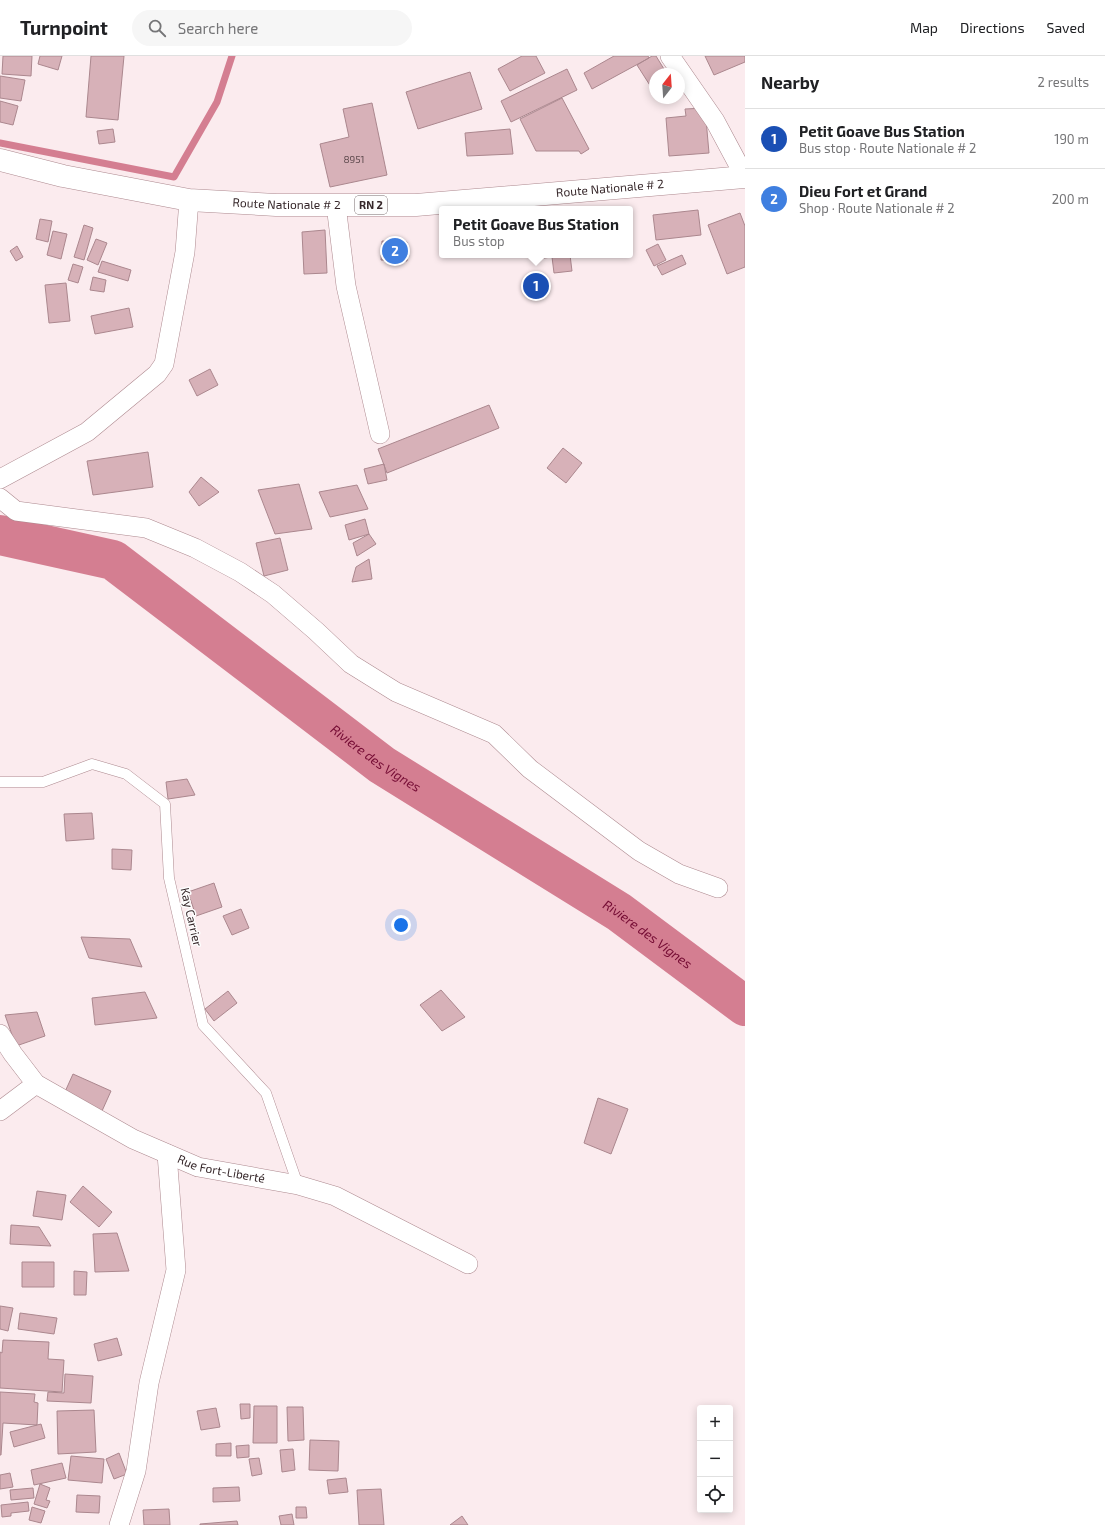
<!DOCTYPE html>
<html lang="en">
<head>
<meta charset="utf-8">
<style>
  :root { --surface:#fff; --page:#f6f6f6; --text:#202124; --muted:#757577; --line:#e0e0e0; --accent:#175f6f }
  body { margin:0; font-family:"Exo 2",sans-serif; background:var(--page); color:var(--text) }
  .controls { position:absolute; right:12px; bottom:12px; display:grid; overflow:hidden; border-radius:4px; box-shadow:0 2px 10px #0003 }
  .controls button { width:36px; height:36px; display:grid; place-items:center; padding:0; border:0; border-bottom:1px solid var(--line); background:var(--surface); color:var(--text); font:20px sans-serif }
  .compass { position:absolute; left:649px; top:12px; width:36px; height:36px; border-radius:50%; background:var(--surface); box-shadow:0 2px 10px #0003; rotate:17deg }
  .you { position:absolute; left:401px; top:869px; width:14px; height:14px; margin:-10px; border:3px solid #fff; border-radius:50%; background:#1a73e8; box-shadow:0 0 0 6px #1a73e833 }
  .badge { display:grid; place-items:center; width:26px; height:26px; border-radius:50%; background:var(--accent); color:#fff; font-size:13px; font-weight:700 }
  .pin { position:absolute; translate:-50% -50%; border:2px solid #fff; box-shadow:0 1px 4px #0006 }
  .popup { position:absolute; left:439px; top:150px; width:194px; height:52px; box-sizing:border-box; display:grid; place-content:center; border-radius:4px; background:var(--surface); filter:drop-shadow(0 1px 3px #0005); font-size:13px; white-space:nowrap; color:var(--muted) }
  .popup b { font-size:15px; color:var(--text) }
  .popup::after { content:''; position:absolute; left:50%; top:100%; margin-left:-8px; border:8px solid transparent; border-top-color:var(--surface) }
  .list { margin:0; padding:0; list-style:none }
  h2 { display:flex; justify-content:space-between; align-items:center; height:52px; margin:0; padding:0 16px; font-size:17px }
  h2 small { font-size:13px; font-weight:400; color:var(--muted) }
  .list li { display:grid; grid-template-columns:26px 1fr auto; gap:12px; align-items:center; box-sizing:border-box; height:60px; padding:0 16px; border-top:1px solid var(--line) }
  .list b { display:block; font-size:15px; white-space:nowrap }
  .list p { margin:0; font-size:13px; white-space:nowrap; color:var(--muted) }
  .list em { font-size:13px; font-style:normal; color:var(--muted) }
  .icon { flex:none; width:22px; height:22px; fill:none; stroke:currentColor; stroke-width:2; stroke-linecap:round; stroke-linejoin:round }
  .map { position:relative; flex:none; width:745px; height:1469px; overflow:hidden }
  header { display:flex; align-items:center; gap:24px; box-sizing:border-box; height:56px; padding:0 20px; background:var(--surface); border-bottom:1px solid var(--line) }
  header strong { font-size:19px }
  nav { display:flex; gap:22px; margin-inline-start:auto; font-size:14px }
  .search { width:280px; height:36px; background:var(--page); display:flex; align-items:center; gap:10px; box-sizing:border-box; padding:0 14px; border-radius:22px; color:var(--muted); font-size:15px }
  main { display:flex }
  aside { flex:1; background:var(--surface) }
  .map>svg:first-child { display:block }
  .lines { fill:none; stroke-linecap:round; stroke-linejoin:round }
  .stream { stroke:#d47e91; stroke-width:7 }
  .river { stroke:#d47e91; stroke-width:40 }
  .building { fill:#d7b1b8; stroke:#ab878e }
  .lane-casing { stroke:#ad898f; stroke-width:11 }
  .street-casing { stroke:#ad898f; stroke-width:20 }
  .primary-casing { stroke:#ad898f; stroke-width:23 }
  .lane { stroke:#fff; stroke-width:10 }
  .street { stroke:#fff; stroke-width:19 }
  .primary { stroke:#fff; stroke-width:22 }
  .labels { text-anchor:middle; stroke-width:3; stroke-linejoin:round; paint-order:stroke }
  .number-label { font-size:10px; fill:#5e4a4e }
  .shield { fill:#fdfdfd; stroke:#726769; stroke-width:1 }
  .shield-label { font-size:11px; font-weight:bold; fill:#36272a }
  .street-label { font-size:12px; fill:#36272a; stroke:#fdfdfd }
  .water-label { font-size:13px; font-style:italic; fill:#740b33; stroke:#fdfdfd }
</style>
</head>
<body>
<header>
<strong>Turnpoint</strong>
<div class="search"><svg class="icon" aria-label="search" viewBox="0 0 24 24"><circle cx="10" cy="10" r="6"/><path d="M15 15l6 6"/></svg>Search here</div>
<nav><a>Map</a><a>Directions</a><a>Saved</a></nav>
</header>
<main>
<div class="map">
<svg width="745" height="1469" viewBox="0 0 745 1469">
  <rect width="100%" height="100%" fill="#fbebee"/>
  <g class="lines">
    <path class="stream" d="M0,87l174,34 43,-75 15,-46"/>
    <path class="river" id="s1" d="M0,479l113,25 269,205 237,147 126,94"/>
  </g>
  <path class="building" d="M3,0h29l-1,20 -29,-2z
    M40,0h22l-4,14 -20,-6z
    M91,0h33l-6,64 -32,-3z
    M522,0h14l9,17 -35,18 -12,-22z
    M614,0h34l1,2 -57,31 -8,-16z
    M652,0h4l11,18h-12v11l-4,2 -14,-22z
    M705,0h40v6l-31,13z
    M567,13l10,21 -66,32 -10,-21z
    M470,16l12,37 -64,20 -12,-37z
    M0,20l25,4 -4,21 -21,-3z
    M562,42l27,51 -8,5 -2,-3h-43l-16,-32z
    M0,45l18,5 -5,19 -13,-3z
    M372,47l15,72 -57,12 -10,-43 29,-7 -6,-28z
    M705,52l4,45 -40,3 -3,-38 20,-2 -1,-7z
    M113,73l2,13 -16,2 -2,-13z
    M510,73l3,25 -46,2 -2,-23z
    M698,154l3,25 -45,5 -3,-25z
    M740,157l5,13v41l-18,7 -19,-49z
    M40,163l12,2 -4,21 -12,-3z
    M84,169l9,3 -9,32 -10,-3z
    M325,174l2,43 -23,1 -2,-42z
    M53,175l14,3 -6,25 -14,-4z
    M96,183l11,4 -9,22 -11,-5z
    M382,185l25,1v19l-26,-1z
    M658,188l8,16 -12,6 -8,-16z
    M17,190l6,11 -7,4 -6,-10z
    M544,199h26l2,16 -18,2 -2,-16 -8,1z
    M682,199l4,9 -24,11 -5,-9z
    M102,205l29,9 -3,11 -30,-9z
    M73,208l10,3 -5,16 -10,-3z
    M93,221l13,3 -2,12 -14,-2z
    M66,227l4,38 -21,2 -4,-38z
    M129,252l4,19 -38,7 -4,-18z
    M210,313l8,16 -21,11 -8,-16z
    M489,349l10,23 -112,45 -9,-24z
    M563,392l19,15 -16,20 -19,-15z
    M148,396l5,35 -60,8 -6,-34z
    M384,408l3,16 -19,4 -4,-15z
    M201,421l18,15 -20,14 -10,-14z
    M299,428l13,45 -37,5 -17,-44z
    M357,429l11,24 -38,8 -11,-25z
    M365,463l4,15 -20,6 -4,-15z
    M369,478l7,10 -19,12 -4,-13z
    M280,482l8,32 -24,6 -8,-33z
    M369,503l3,20 -20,3 4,-15z
    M187,723l8,16 -27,4 -2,-17z
    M92,757l2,26 -28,2 -2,-27z
    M112,793l20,1 -1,20 -19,-1z
    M214,827l8,24 -26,9 -8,-24z
    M241,853l8,19 -17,7 -9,-19z
    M81,881l49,2 12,28 -53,-9z
    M441,934l24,27 -23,14 -22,-26z
    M228,935l9,12 -23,18 -9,-12z
    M145,936l12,26 -62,7 -3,-27z
    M37,956l8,24 -29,10 -11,-31z
    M73,1018l38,17 -9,20 -38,-17z
    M598,1042l30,11 -17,45 -27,-11z
    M83,1130l29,26 -13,15 -29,-25z
    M37,1135l29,4 -4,25 -29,-4z
    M11,1169l28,2 12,19 -41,-2z
    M117,1177l12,38 -34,1 -2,-38z
    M22,1206h32v25h-32z
    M74,1215l13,1 -1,23h-12z
    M0,1250l13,2 -5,23 -8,-2z
    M20,1257l37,5 -3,16 -36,-5z
    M117,1282l5,17 -24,6 -4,-17z
    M3,1284l46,2 -1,17 16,1 -2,32 -62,-4v-36l2,1z
    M65,1318l28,2 -2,27 -44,-2 1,-9 16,1z
    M0,1336l35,2 -1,8 4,1 -1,22 -34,-2 -2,32h-1z
    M240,1348h10v14l-9,1z
    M254,1350h23v37h-24z
    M287,1351h16l1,33 -16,1z
    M216,1352l4,19 -19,3 -4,-19z
    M94,1354l2,42 -38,2 -1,-43z
    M41,1368l4,14 -31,9 -4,-15z
    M310,1384l29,1 -1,30 -29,-1z
    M231,1387v13h-15v-12z
    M249,1389v12l-12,1 -1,-12z
    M293,1393l2,21 -13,2 -2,-22z
    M119,1397l8,21 -13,5 -8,-20z
    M71,1400l33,3 -2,24 -34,-3z
    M259,1402l3,16 -10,2 -3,-17z
    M62,1407l4,15 -32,7 -3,-15z
    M10,1417l3,14 -13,2v-14z
    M346,1422l2,14 -19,2 -2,-14z
    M40,1428l10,4 -4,12 4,1 -3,7 -13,-4z
    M239,1431l1,14 -27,1v-14z
    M33,1432l1,10 -23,2 -1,-10z
    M381,1433l3,36h-25l-2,-35z
    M77,1439l23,1 -1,17 -23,-1z
    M28,1446l1,9 -18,2v3l-9,1 -1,-12z
    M32,1451l13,4 -4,12 -12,-3z
    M296,1451h10l1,11h-11z
    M169,1453l1,16h-26l-1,-15z
    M292,1458l2,11h-13l-2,-9z
    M462,1460l6,9h-18z
    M237,1465l1,4h-38v-1z"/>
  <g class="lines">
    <g class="lane-casing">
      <path id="lane" d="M0,726h43l49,-18 34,10 39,30 4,74 34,147 63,68 32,92"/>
    </g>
    <g class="street-casing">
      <g id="street">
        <path d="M670,0l45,65 30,56"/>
        <path d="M336,149l10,81 34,148"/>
        <path d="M0,423l87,-47 70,-58 7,-10 21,-112 4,-52"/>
        <path d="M0,442l16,13 130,17 49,20 45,24 33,22 43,37 35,33 45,28 98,42 36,35 109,82 40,23 39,14"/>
        <path id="s2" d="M0,978l13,20 23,30 97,55 65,28 100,18 37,11 133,68"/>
        <path d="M0,1055l36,-27"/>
        <path d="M119,1469l17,-54 13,-88 27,-113 -9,-116"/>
      </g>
    </g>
    <g class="primary-casing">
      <g id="primary">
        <path id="s3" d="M0,104l63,16 126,24 87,5h140l329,-28"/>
      </g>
    </g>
    <use href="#lane" class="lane"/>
    <use href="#street" class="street"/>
    <use href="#primary" class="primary"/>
  </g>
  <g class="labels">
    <g class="number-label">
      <text x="354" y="107">8951</text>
    </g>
    <rect class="shield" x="355" y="140" width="32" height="18" rx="3"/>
    <g class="shield-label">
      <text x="371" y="153">RN 2</text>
    </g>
    <g class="street-label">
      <text dy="4" stroke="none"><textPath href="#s3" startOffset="615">Route Nationale # 2</textPath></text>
      <text dy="4" stroke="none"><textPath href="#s3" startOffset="291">Route Nationale # 2</textPath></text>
      <text transform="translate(191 861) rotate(77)" y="4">Kay Carrier</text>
      <text dy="4" stroke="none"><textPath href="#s2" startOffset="267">Rue Fort-Liberté</textPath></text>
    </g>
    <g class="water-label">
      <text dy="5" stroke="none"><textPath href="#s1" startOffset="445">Riviere des Vignes</textPath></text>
      <text dy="5" stroke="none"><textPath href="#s1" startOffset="769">Riviere des Vignes</textPath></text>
    </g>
  </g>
</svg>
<div class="controls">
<button>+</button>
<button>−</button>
<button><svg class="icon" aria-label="locate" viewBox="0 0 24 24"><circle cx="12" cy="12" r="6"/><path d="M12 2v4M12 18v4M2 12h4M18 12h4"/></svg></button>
</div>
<svg class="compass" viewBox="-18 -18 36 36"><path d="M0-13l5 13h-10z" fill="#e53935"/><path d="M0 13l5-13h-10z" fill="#757577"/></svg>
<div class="you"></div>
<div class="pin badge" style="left:536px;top:230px;background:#1a4fb4">1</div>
<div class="popup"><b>Petit Goave Bus Station</b>Bus stop</div>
<div class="pin badge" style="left:395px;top:195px;background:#3f7fe0">2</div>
</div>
<aside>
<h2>Nearby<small>2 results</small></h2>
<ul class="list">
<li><span class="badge" style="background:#1a4fb4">1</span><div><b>Petit Goave Bus Station</b><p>Bus stop · Route Nationale # 2</p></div><em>190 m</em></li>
<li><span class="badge" style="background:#3f7fe0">2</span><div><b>Dieu Fort et Grand</b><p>Shop · Route Nationale # 2</p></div><em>200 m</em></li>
</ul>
</aside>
</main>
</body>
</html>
